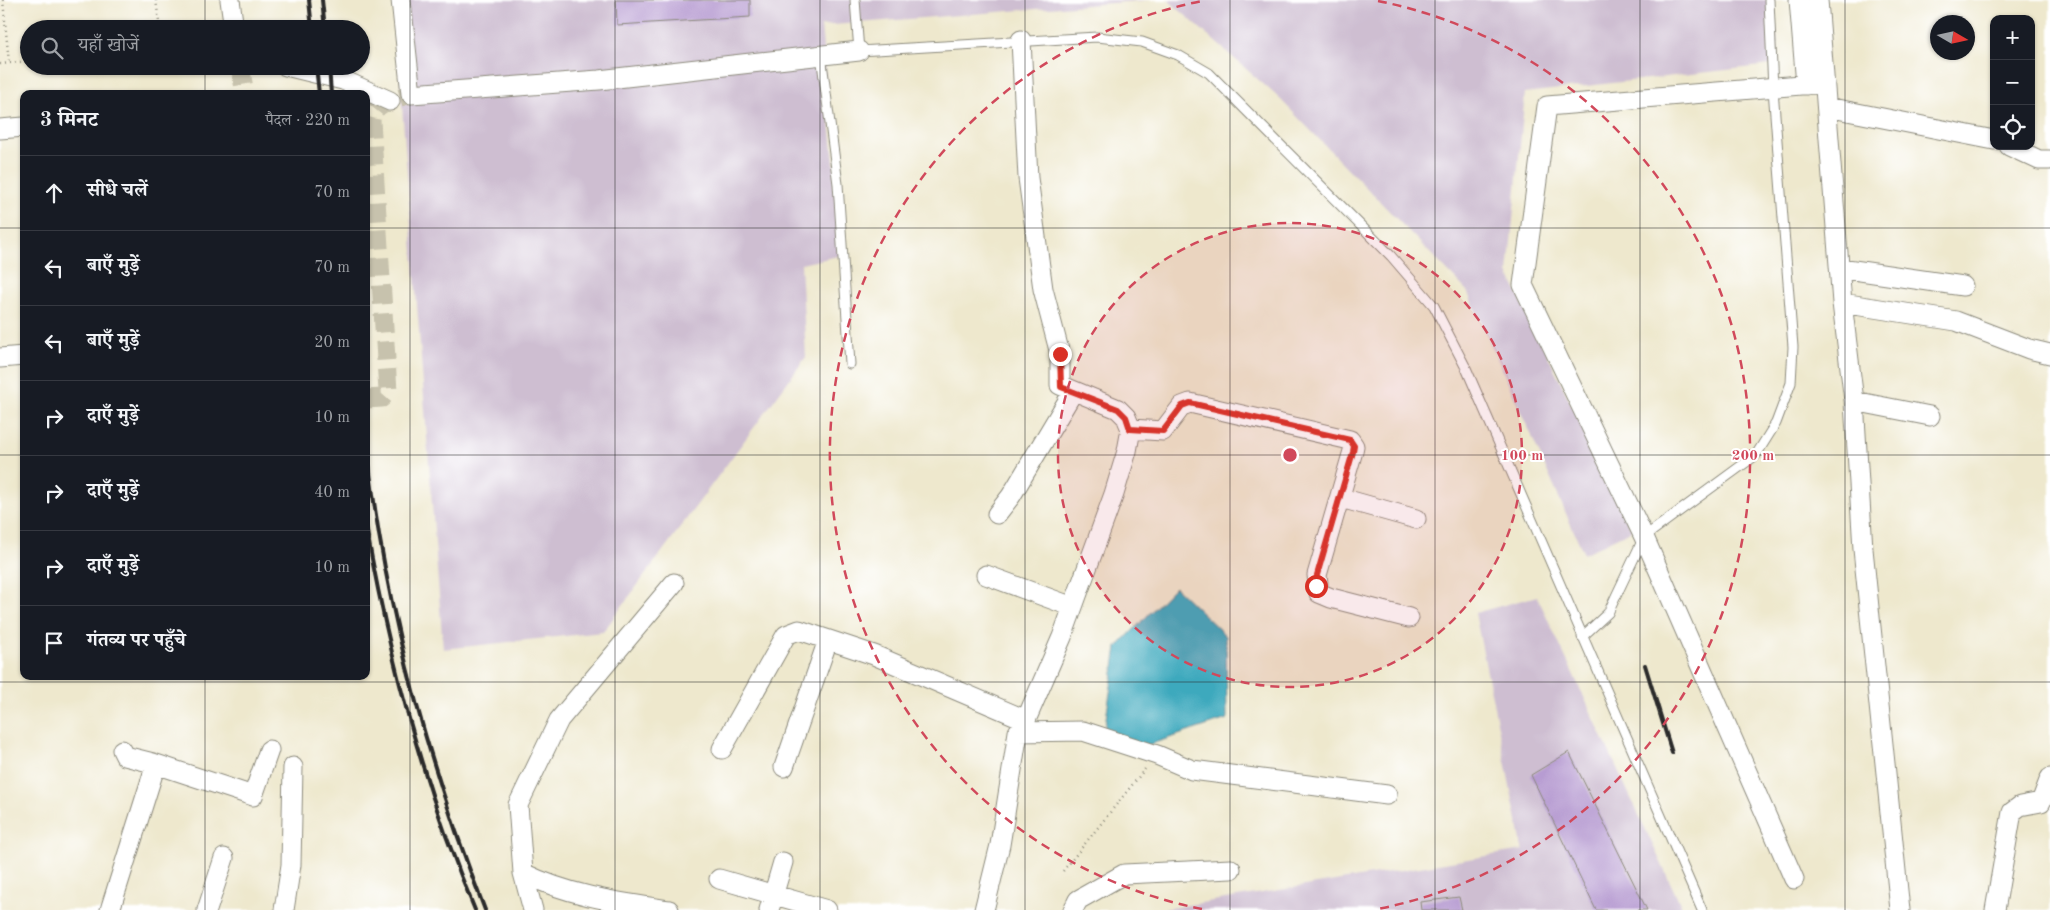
<!DOCTYPE html>
<html lang="hi">
<head>
<meta charset="utf-8">
<style>
  :root { --surface:#171b24; --page:#20242c; --text:#f1f3f6; --muted:#9ea1a6; --line:#363941 }
  body { margin:0; font-family:"Old Standard TT","Noto Serif Devanagari",serif; background:var(--page); color:var(--text) }
  .controls { position:absolute; right:15px; top:15px; display:grid; overflow:hidden; border-radius:10px; box-shadow:0 1px 4px #0004 }
  .controls button { width:45px; height:45px; display:grid; place-items:center; padding:0; border:0; border-bottom:1px solid var(--line); background:var(--surface); color:var(--text); font:25px sans-serif }
  .compass { position:absolute; left:1930px; top:15px; width:45px; height:45px; border-radius:50%; background:var(--surface); box-shadow:0 1px 4px #0004; rotate:99deg }
  .stop { position:absolute; width:15px; height:15px; margin:-11px; border:4px solid #d93025; border-radius:50%; background:#fff }
  .stop.end { background:#d93025; border-color:#fff; box-shadow:0 1px 5px #0008 }
  .list { margin:0; padding:0; list-style:none }
  h2 { display:flex; justify-content:space-between; align-items:center; height:65px; margin:0; padding:0 20px; font-size:21px }
  h2 small { font-size:16px; font-weight:400; color:var(--muted) }
  .list li { display:grid; grid-template-columns:32px 1fr auto; gap:15px; align-items:center; box-sizing:border-box; height:75px; padding:0 20px; border-top:1px solid var(--line) }
  .list b { display:block; font-size:19px; white-space:nowrap }
  .list em { font-size:16px; font-style:normal; color:var(--muted) }
  .icon { flex:none; width:28px; height:28px; fill:none; stroke:currentColor; stroke-width:2; stroke-linecap:round; stroke-linejoin:round }
  .map { position:relative; flex:none; width:2050px; height:910px; overflow:hidden }
  .search { position:absolute; background:var(--surface); box-shadow:0 1px 4px #0004; left:20px; top:20px; width:350px; height:55px; display:flex; align-items:center; gap:12px; box-sizing:border-box; padding:0 18px; border-radius:28px; color:var(--muted); font-size:19px }
  .panel { position:absolute; background:var(--surface); box-shadow:0 1px 4px #0004; left:20px; top:90px; width:350px; height:590px; border-radius:10px }
  .map>svg:first-child { display:block }
  .industrial { fill:#cebed1 }
  .water { fill:#3da9bd; stroke:#346a74 }
  .building { fill:#b79cd2 }
  .lines { fill:none; stroke-linecap:round; stroke-linejoin:round }
  .street-tunnel { stroke:#c7c2ad; stroke-width:19; stroke-dasharray:19 9; stroke-linecap:butt }
  .lane-casing { stroke:#8c8a7c; stroke-width:11 }
  .street-casing { stroke:#8c8a7c; stroke-width:21 }
  .path { stroke:#8c8a7c; stroke-width:2.5; stroke-dasharray:1 4; stroke-linecap:butt }
  .lane { stroke:#fff; stroke-width:9 }
  .street { stroke:#fff; stroke-width:19 }
  .rail { stroke:#2b2b2b; stroke-width:4 }
  .route { stroke:#d93025; stroke-width:6 }
  .grid { fill:none; stroke:#2b2b2b; stroke-width:1; stroke-opacity:0.55 }
  .ring { fill:none; stroke:#d1495b; stroke-width:2.5; stroke-dasharray:9 6 }
  .centre { fill:#d1495b; stroke:#fff; stroke-width:2.5 }
  .ring-label { font-size:15px; text-anchor:middle; font-weight:bold; fill:#d1495b; stroke:#fff; stroke-width:4; stroke-linejoin:round; paint-order:stroke }
</style>
</head>
<body>
<div class="map">
<svg width="2050" height="910" viewBox="0 0 2050 910">
  <rect width="100%" height="100%" fill="#fff"/>
  <filter id="ink" filterUnits="userSpaceOnUse"><feTurbulence type="fractalNoise" baseFrequency=".02" numOctaves="2"/><feDisplacementMap in="SourceGraphic" scale="10" xChannelSelector="R" yChannelSelector="G"/><feConvolveMatrix kernelMatrix="1 2 1 2 8 2 1 2 1" color-interpolation-filters="sRGB"/></filter>
  <filter id="wash" filterUnits="userSpaceOnUse"><feTurbulence type="fractalNoise" baseFrequency=".0096" numOctaves="4" result="noise"/><feDisplacementMap in="SourceGraphic" scale="20" xChannelSelector="R" yChannelSelector="G"/><feGaussianBlur stdDeviation="1.12" result="paint"/><feColorMatrix in="noise" values="0 0 0 0 0 0 0 0 0 0 0 0 0 0 0 0 0 1.4 0 .05"/><feComposite in="paint" operator="in"/></filter>
  <g filter="url(#wash)">
    <rect width="100%" height="100%" fill="#eee8cd"/>
    <path class="industrial" d="M394,0h756l-329,26 22,229 -42,9 5,93 -203,275 -160,17z
      M1168,0h606l5,64 -254,29 -17,180 124,257 -48,24 -117,-263 -188,-193z
      M1537,596l146,314h-525l365,-60 -48,-237z"/>
    <path class="water" d="M1175,587l51,49 1,83 -79,26 -45,-7 14,-91z"/>
    <g id="blocks">
      <path class="building" d="M616,0h134v17l-133,8z
        M1569,752l78,158h-51l-65,-135z
        M1459,897l3,13h-41l-1,-8z"/>
    </g>
  </g>
  <g filter="url(#ink)">
    <use href="#blocks" fill-opacity="0" stroke="#8c8a7c" stroke-width="1"/>
    <g class="lines">
      <path class="street-tunnel" d="M240,66l5,28
        M366,399l16,-1 6,-7 -17,-271c3,-19 24,-21 40,-26"/>
      <g class="lane-casing">
        <path id="lane" d="M855,0l4,51 238,-14 45,5 36,13 31,18 182,183 43,50 32,62 236,542
          M821,55l17,129 12,180
          M1582,637l26,-24 36,-76 112,-82 20,-32 15,-40 2,-36 -20,-258 -4,-89"/>
      </g>
      <g class="street-casing">
        <path id="street" d="M230,0l4,29
          M401,0l10,94 188,-14 260,-29
          M1799,0l7,85
          M1818,0l24,303 12,98 9,148 37,361
          M286,66l57,14 47,21
          M1827,107l167,33
          M0,129l24,-2
          M2009,146l30,14h11
          M1840,268l123,18
          M1842,303l114,18 73,28 21,5
          M0,358l24,-2
          M1854,401l76,15
          M1131,429l32,2 19,-25 8,-3 160,37 4,6 -1,5 -36,124 2,18 12,5 78,20
          M1341,498l75,21
          M997,514l14,-18 62,-104
          M986,575l87,32
          M1018,732l65,-1 74,24 35,15 195,25
          M722,749l64,-114 13,-5 75,25 152,65
          M122,750l3,6 28,7 100,33 16,-46
          M784,767l44,-127
          M523,873c47,23 94,29 146,37
          M719,879l108,31
          M1794,879l-150,-342 -121,-252 24,-179 278,-23
          M110,910l46,-146
          M207,910l17,-52
          M284,910l7,-45 2,-98
          M533,910l-10,-37 -5,-68 41,-85 115,-137
          M769,910l14,-48
          M984,910l16,-65 18,-113 8,-12 36,-83 52,-143 13,-43 4,-22 -5,-12 -8,-8 -58,-24v-31l-17,-65 -15,-111 -7,-138
          M1073,910l5,-10 46,-26 107,-5
          M1995,910l17,-98 8,-6 21,-4 9,-24"/>
      </g>
      <path class="path" d="M3,0l6,63
        M156,0l4,29
        M0,64l29,-3
        M1063,871l82,-102"/>
      <use href="#lane" class="lane"/>
      <use href="#street" class="street"/>
      <path class="rail" d="M309,0l3,29
        M322,0l3,29
        M316,66l3,28
        M329,66l2,28
        M366,439c17,162 60,320 119,471
        M366,526c23,131 57,261 109,384
        M1645,665l27,88"/>
    </g>
  </g>
  <g class="lines" filter="url(#ink)">
    <path class="route" d="M1060,354l1,33 57,22 8,8 4,12 33,2 19,-25 8,-3 160,37 4,6 -1,6 -36,123 -1,11"/>
  </g>
  <path class="grid" d="M205,0v29M410,0v910M615,0v910M820,0v910M1025,0v910M1230,0v910M1435,0v910M1640,0v910M1845,0v910M205,66v28M0,228h24M366,228h1684M0,455h24M366,455h1684M205,676v234M0,682h2050"/>
  <circle cx="1290" cy="455" r="232" fill="#d1495b" fill-opacity=".12"/>
  <g class="ring">
    <circle cx="1290" cy="455" r="232"/>
    <path d="M1202 909A463 463 0 0 1 1202 1M1378 1A463 463 0 0 1 1378 909"/>
  </g>
  <circle cx="1290" cy="455" r="8" class="centre"/>
  <g class="ring-label">
    <text x="1522" y="460">100 m</text>
    <text x="1753" y="460">200 m</text>
  </g>
</svg>
<div class="controls">
<button>+</button>
<button>−</button>
<button><svg class="icon" aria-label="locate" viewBox="0 0 24 24"><circle cx="12" cy="12" r="6"/><path d="M12 2v4M12 18v4M2 12h4M18 12h4"/></svg></button>
</div>
<svg class="compass" viewBox="-18 -18 36 36"><path d="M0-13l5 13h-10z" fill="#e53935"/><path d="M0 13l5-13h-10z" fill="#9ea1a6"/></svg>
<div class="stop" style="left:1316px;top:586px"></div>
<div class="stop end" style="left:1060px;top:354px"></div>
<div class="search"><svg class="icon" aria-label="search" viewBox="0 0 24 24"><circle cx="10" cy="10" r="6"/><path d="M15 15l6 6"/></svg>यहाँ खोजें</div>
<section class="panel">
<h2>3 मिनट<small>पैदल · 220 m</small></h2>
<ul class="list">
<li><svg class="icon" aria-label="ahead" viewBox="0 0 24 24"><path d="M12 20V5M6 11l6-6 6 6"/></svg><div><b>सीधे चलें</b></div><em>70 m</em></li>
<li><svg class="icon" aria-label="left" viewBox="0 0 24 24"><path d="M17 20v-9H6M10 6l-5 5 5 5"/></svg><div><b>बाएँ मुड़ें</b></div><em>70 m</em></li>
<li><svg class="icon" aria-label="left" viewBox="0 0 24 24"><path d="M17 20v-9H6M10 6l-5 5 5 5"/></svg><div><b>बाएँ मुड़ें</b></div><em>20 m</em></li>
<li><svg class="icon" aria-label="right" viewBox="0 0 24 24"><path d="M7 20v-9h11M14 6l5 5-5 5"/></svg><div><b>दाएँ मुड़ें</b></div><em>10 m</em></li>
<li><svg class="icon" aria-label="right" viewBox="0 0 24 24"><path d="M7 20v-9h11M14 6l5 5-5 5"/></svg><div><b>दाएँ मुड़ें</b></div><em>40 m</em></li>
<li><svg class="icon" aria-label="right" viewBox="0 0 24 24"><path d="M7 20v-9h11M14 6l5 5-5 5"/></svg><div><b>दाएँ मुड़ें</b></div><em>10 m</em></li>
<li><svg class="icon" aria-label="arrive" viewBox="0 0 24 24"><path d="M6 21V4h12l-3 4 3 4H6"/></svg><div><b>गंतव्य पर पहुँचे</b></div></li>
</ul>
</section>
</div>
</body>
</html>
